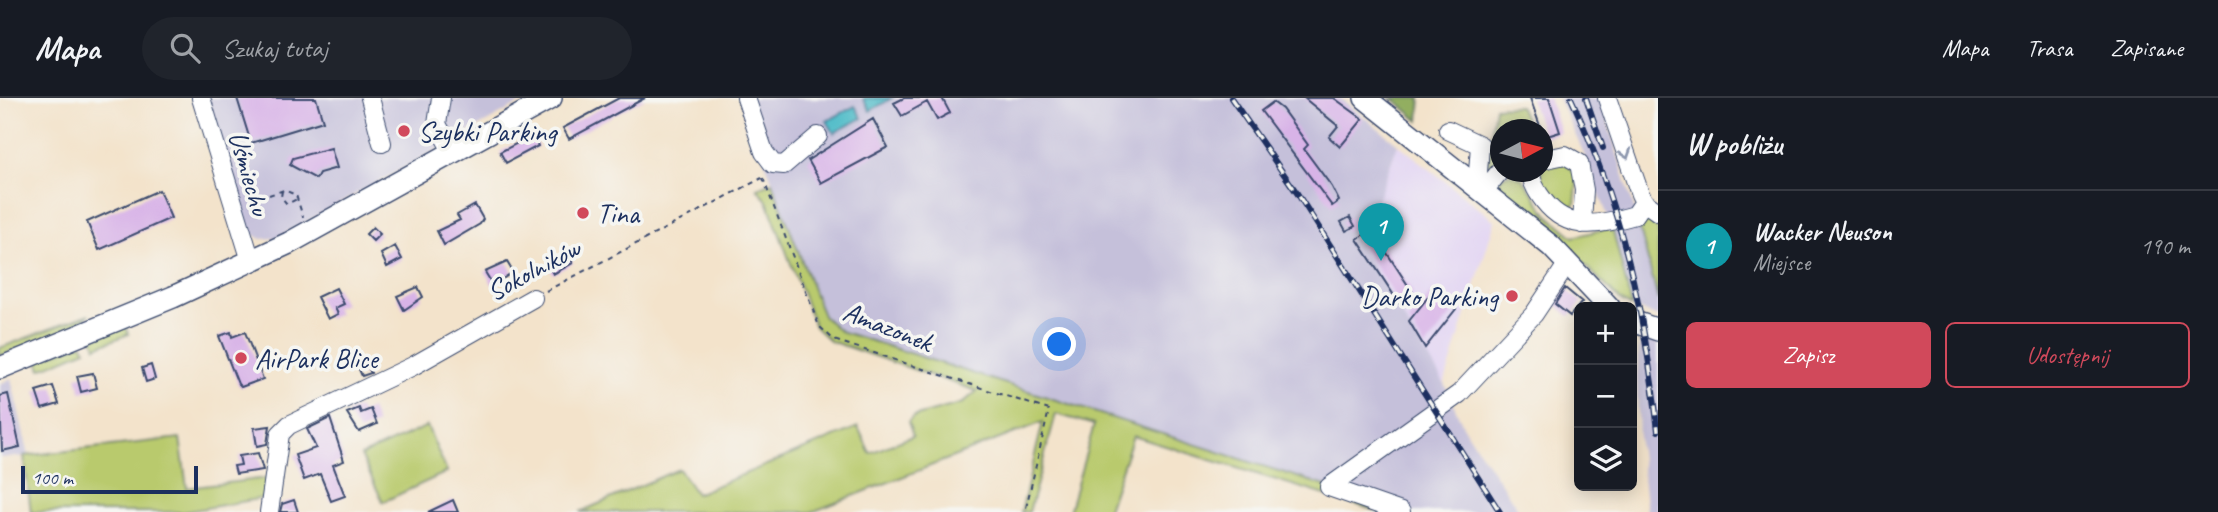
<!DOCTYPE html>
<html lang="pl">
<head>
<meta charset="utf-8">
<style>
  :root { --surface:#171b24; --page:#20242c; --text:#f1f3f6; --muted:#9ea1a6; --line:#363941; --accent:#d1495b }
  body { margin:0; font-family:Caveat,sans-serif; background:var(--page); color:var(--text) }
  .controls { position:absolute; right:21px; bottom:21px; display:grid; overflow:hidden; border-radius:10px; box-shadow:0 4px 18px #0003 }
  .controls button { width:63px; height:63px; display:grid; place-items:center; padding:0; border:0; border-bottom:2px solid var(--line); background:var(--surface); color:var(--text); font:35px sans-serif }
  .compass { position:absolute; left:1490px; top:21px; width:63px; height:63px; border-radius:50%; background:var(--surface); box-shadow:0 4px 18px #0003; rotate:83deg }
  .scale { position:absolute; left:21px; bottom:18px; width:177px; box-sizing:border-box; padding-left:7px; border:4px solid #1b2f5e; border-top:0; font-size:19px; line-height:24px; white-space:nowrap; color:#1b2f5e; -webkit-text-stroke:5px #f6f6f2; paint-order:stroke }
  .you { position:absolute; left:1060px; top:247px; width:24px; height:24px; margin:-18px; border:5px solid #fff; border-radius:50%; background:#1a73e8; box-shadow:0 0 0 10px #1a73e833 }
  .badge { display:grid; place-items:center; width:46px; height:46px; border-radius:50%; background:var(--accent); color:#fff; font-size:23px; font-weight:700 }
  .pin { position:absolute; translate:-50% -58px; filter:drop-shadow(0 2px 4px #0008) }
  .pin::after { content:''; position:absolute; top:37px; width:24px; height:21px; background:inherit; clip-path:polygon(0 0,100% 0,50% 100%) }
  .list { margin:0; padding:0; list-style:none }
  h2 { display:flex; justify-content:space-between; align-items:center; height:91px; margin:0; padding:0 28px; font-size:30px }
  h2 small { font-size:23px; font-weight:400; color:var(--muted) }
  .list li { display:grid; grid-template-columns:46px 1fr auto; gap:21px; align-items:center; box-sizing:border-box; height:112px; padding:0 28px; border-top:2px solid var(--line) }
  .list b { display:block; font-size:26px; white-space:nowrap }
  .list p { margin:0; font-size:23px; white-space:nowrap; color:var(--muted) }
  .list em { font-size:23px; font-style:normal; color:var(--muted) }
  .actions { display:flex; gap:14px; padding:21px 28px }
  .actions a { flex:1; padding:16px 0; border:2px solid var(--accent); border-radius:10px; text-align:center; font-size:24px; color:var(--accent) }
  .actions .main { background:var(--accent); color:#fff }
  .icon { flex:none; width:38px; height:38px; fill:none; stroke:currentColor; stroke-width:2; stroke-linecap:round; stroke-linejoin:round }
  .map { position:relative; flex:none; width:1658px; height:414px; overflow:hidden }
  header { display:flex; align-items:center; gap:42px; box-sizing:border-box; height:98px; padding:0 35px; background:var(--surface); border-bottom:2px solid var(--line) }
  header strong { font-size:33px }
  nav { display:flex; gap:38px; margin-inline-start:auto; font-size:24px }
  .search { width:490px; height:63px; background:var(--page); display:flex; align-items:center; gap:18px; box-sizing:border-box; padding:0 24px; border-radius:38px; color:var(--muted); font-size:26px }
  main { display:flex }
  aside { flex:1; background:var(--surface) }
  .map>svg:first-child { display:block }
  .built { fill:#e2d4f3 }
  .industrial { fill:#c5c0da }
  .green { fill:#b9ca6d; stroke:#6a7c66; stroke-width:2 }
  .forest { fill:#92ae60; stroke:#566e5f; stroke-width:2 }
  .water { fill:#4ebbc8; stroke:#347593; stroke-width:2 }
  .building { fill:#d8b3e7 }
  .lines { fill:none; stroke-linecap:round; stroke-linejoin:round }
  .minor-casing { stroke:#3b4a6e; stroke-width:20 }
  .major-casing { stroke:#3b4a6e; stroke-width:24 }
  .path { stroke:#3b4a6e; stroke-width:2; stroke-dasharray:5 5; stroke-linecap:butt }
  .minor { stroke:#fff; stroke-width:18 }
  .major { stroke:#fff; stroke-width:21 }
  .rail-casing { stroke:#1b2f5e; stroke-width:6 }
  .rail { stroke:#f6f6f2; stroke-width:3.5; stroke-dasharray:10; stroke-linecap:butt }
  .oneway { stroke:#8d97ae }
  .poi-dot { fill:#d1495b; stroke:#f6f6f2; stroke-width:2.5 }
  .labels { text-anchor:middle; stroke-width:7; stroke-linejoin:round; paint-order:stroke }
  .poi-label { font-size:28px; fill:#1b2f5e; stroke:#f6f6f2; text-anchor:start }
  .street-label { font-size:28px; fill:#1b2f5e; stroke:#f6f6f2 }
</style>
</head>
<body>
<header>
<strong>Mapa</strong>
<div class="search"><svg class="icon" aria-label="search" viewBox="0 0 24 24"><circle cx="10" cy="10" r="6"/><path d="M15 15l6 6"/></svg>Szukaj tutaj</div>
<nav><a>Mapa</a><a>Trasa</a><a>Zapisane</a></nav>
</header>
<main>
<div class="map">
<svg width="1658" height="414" viewBox="0 0 1658 414">
  <rect width="100%" height="100%" fill="#f6f6f2"/>
  <filter id="ink" filterUnits="userSpaceOnUse"><feTurbulence type="fractalNoise" baseFrequency=".0143" numOctaves="2"/><feDisplacementMap in="SourceGraphic" scale="14" xChannelSelector="R" yChannelSelector="G"/><feConvolveMatrix kernelMatrix="1 2 1 2 8 2 1 2 1" color-interpolation-filters="sRGB"/></filter>
  <filter id="wash" filterUnits="userSpaceOnUse"><feTurbulence type="fractalNoise" baseFrequency=".00686" numOctaves="4" result="noise"/><feDisplacementMap in="SourceGraphic" scale="28" xChannelSelector="R" yChannelSelector="G"/><feGaussianBlur stdDeviation="1.57" result="paint"/><feColorMatrix in="noise" values="0 0 0 0 0 0 0 0 0 0 0 0 0 0 0 0 0 1.4 0 .05"/><feComposite in="paint" operator="in"/></filter>
  <g filter="url(#wash)">
    <rect width="100%" height="100%" fill="#f3e3cb"/>
    <path class="built" d="M1398,46l97,77 -51,164 -93,-147 15,-10z"/>
    <path class="industrial" d="M208,0h322l-254,140 -14,1 -17,-9z
      M741,0h599l58,46 -31,84 -13,9 90,146 21,47 55,82h-114l-566,-181 -17,-15z
      M1558,0h42l38,123 20,79v17l-26,-10 -20,-80 -30,-78z
      M1640,238l18,8v168h-11l-8,-68 -2,-67z
      M11,280l18,78 -29,2v-73z"/>
    <path class="green" d="M1519,8l11,23 -30,1v32l-7,9 -6,-5 8,-59z
      M1560,61l18,15 -3,30 -6,7 -6,1 -22,-21 -2,-19h3l1,-6z
      M1510,75l12,5 26,37 26,22 38,-10 20,80 -11,-6 -60,-60 -63,-55 3,-8z
      M772,84l51,134 17,15 501,160 39,21 -247,-76 -26,76h-38l25,-87 -38,-11 -27,98h-8l22,-90 -231,90h-232l99,-43 17,25 162,-67 12,26 43,-17 -5,-14 5,-5 50,-14 14,-12 -147,-50 -15,-14 -48,-126 -10,-13z
      M1638,123h10l10,8v71z
      M89,216l-8,9 -81,33v-8z
      M125,227l4,9 -33,13 -3,-9z
      M82,245l4,7 -45,19 -3,-9z
      M427,328l20,46 -64,30 -22,-46z
      M180,340l7,50 81,-10 -4,20 -81,14h-152l-7,-56z"/>
    <path class="forest" d="M1392,0h29l-2,23z"/>
    <path class="water" d="M865,0h27l-22,13 -7,-12z
      M855,8l7,12 -28,15 -7,-12z"/>
    <g id="blocks">
      <path class="building" d="M237,0h79l7,23 -72,22z
        M619,0h26l-76,41 -6,-11z
        M904,0h38l8,15 -13,7 -10,-18 -25,14 -8,-13z
        M1304,0h30l29,21 -23,28 -11,-10 9,-11z
        M1530,0h19l11,34 -16,5z
        M1273,4l9,7 26,36 -4,4 28,38 7,14 -7,5 -71,-95z
        M873,21l15,28 -67,36 -13,-23z
        M533,37l5,11 -32,17 -6,-11z
        M331,50l6,20 -18,5 -3,6 -26,-14 3,-7z
        M159,92l12,28 -72,32 -12,-28z
        M475,107l8,14 -3,5 -36,21 -7,-14 23,-11 -3,-5z
        M1350,119l5,9 -9,5 -5,-9z
        M373,129l7,7 -7,7 -7,-7z
        M1372,132l41,63 -14,10 -42,-64z
        M395,148l7,13 -15,8 -6,-13z
        M567,156l6,9 -20,11 -5,-10z
        M507,164l6,10 -20,13 -8,-13z
        M418,189l5,10 -19,13 -7,-14z
        M336,190l8,16 -9,4 3,6 -10,5 -11,-22z
        M1565,190l17,14 -12,14 -15,-12z
        M1433,193l23,18 -31,39 -16,-27z
        M231,234l1,5 13,-5 18,47 -22,8 -3,-3 -19,-48z
        M367,266l4,9 -9,3 -4,-9z
        M151,267l4,14 -9,3 -4,-14z
        M93,275l4,15 -16,4 -4,-16z
        M53,288l6,18 -17,5 -6,-18z
        M8,296l12,53 -18,4 -2,-55z
        M359,310l2,5 10,-4 6,15 -18,8 -12,-19z
        M330,320l14,43 -11,4 12,31 -14,5 -11,-27 -16,6 -9,-25 21,-7 -9,-19z
        M270,328l-3,18 -10,2 -3,-18z
        M258,355l5,17 -27,4 -2,-8 7,-1 -2,-9z
        M294,402l4,12h-18l2,-8z
        M453,402l5,12h-30z"/>
    </g>
  </g>
  <g filter="url(#ink)">
    <use href="#blocks" fill-opacity="0" stroke="#3b4a6e" stroke-width="2"/>
    <g class="lines">
      <g class="minor-casing">
        <path id="minor" d="M201,0l50,163
          M370,0l12,45
          M441,0l-4,26 16,29
          M746,0l18,54 9,12 11,1 34,-29
          M1607,0l33,96 4,8 14,10
          M1448,32l32,15 -3,41
          M1542,62l23,-5 14,8 5,27 -2,34
          M1531,74c0,10 6,20 13,29 25,32 56,24 91,14l9,-13
          M1484,93l16,-20
          M1329,389l130,-93 75,-80 34,-51
          M1329,389l72,25
          M269,414l11,-78 9,-9 124,-59 120,-68"/>
      </g>
      <g class="major-casing">
        <path id="major" d="M1365,0l186,148 58,61
          M1632,223l26,9
          M0,270l173,-71 116,-54 262,-145"/>
      </g>
      <path class="path" d="M763,80l56,148 15,14 215,70 -24,102
        M282,93l-1,6 6,7 10,-5
        M269,97l15,-5 12,5 7,22
        M546,193l216,-113"/>
      <use href="#minor" class="minor"/>
      <use href="#major" class="major"/>
      <g class="rail-casing">
        <path id="rail" d="M1231,0l66,95 203,319
          M1571,0c50,107 74,216 87,333
          M1586,0l17,50"/>
      </g>
      <use href="#rail" class="rail"/>
    </g>
    <defs><path id="oneway-chevron" d="M-2-3.5L2.5 0L-2 3.5" fill="none" stroke-width="1.6" stroke-linecap="round" stroke-linejoin="round" transform="scale(1.75)"/></defs>
    <use class="oneway" href="#oneway-chevron" transform="translate(1626 56) rotate(71)"/>
  </g>
  <g class="poi-dot">
    <circle cx="404" cy="33" r="7"/>
    <circle cx="583" cy="115" r="7"/>
    <circle cx="1512" cy="198" r="7"/>
    <circle cx="241" cy="260" r="7"/>
  </g>
  <g class="labels">
    <g class="poi-label">
      <text x="418" y="43">Szybki Parking</text>
      <text x="597" y="125">Tina</text>
      <text x="1498" y="208" text-anchor="end">Darko Parking</text>
      <text x="255" y="270">AirPark Blice</text>
    </g>
    <g class="street-label">
      <text transform="translate(250 75) rotate(74)" y="10">Uśmiechu</text>
      <text transform="translate(533 171) rotate(-28)" y="10">Sokolników</text>
      <text transform="translate(888 228) rotate(21)" y="10">Amazonek</text>
    </g>
  </g>
</svg>
<div class="controls">
<button>+</button>
<button>−</button>
<button><svg class="icon" aria-label="layers" viewBox="0 0 24 24"><path d="M12 4l9 5-9 5-9-5zM3 14l9 5 9-5"/></svg></button>
</div>
<svg class="compass" viewBox="-18 -18 36 36"><path d="M0-13l5 13h-10z" fill="#e53935"/><path d="M0 13l5-13h-10z" fill="#9ea1a6"/></svg>
<div class="scale">100 m</div>
<div class="you"></div>
<div class="pin badge" style="left:1381px;top:163px;background:#0f9aa8">1</div>
</div>
<aside>
<h2>W pobliżu<small></small></h2>
<ul class="list">
<li><span class="badge" style="background:#0f9aa8">1</span><div><b>Wacker Neuson</b><p>Miejsce</p></div><em>190 m</em></li>
</ul>
<div class="actions"><a class="main">Zapisz</a><a>Udostępnij</a></div>
</aside>
</main>
</body>
</html>
